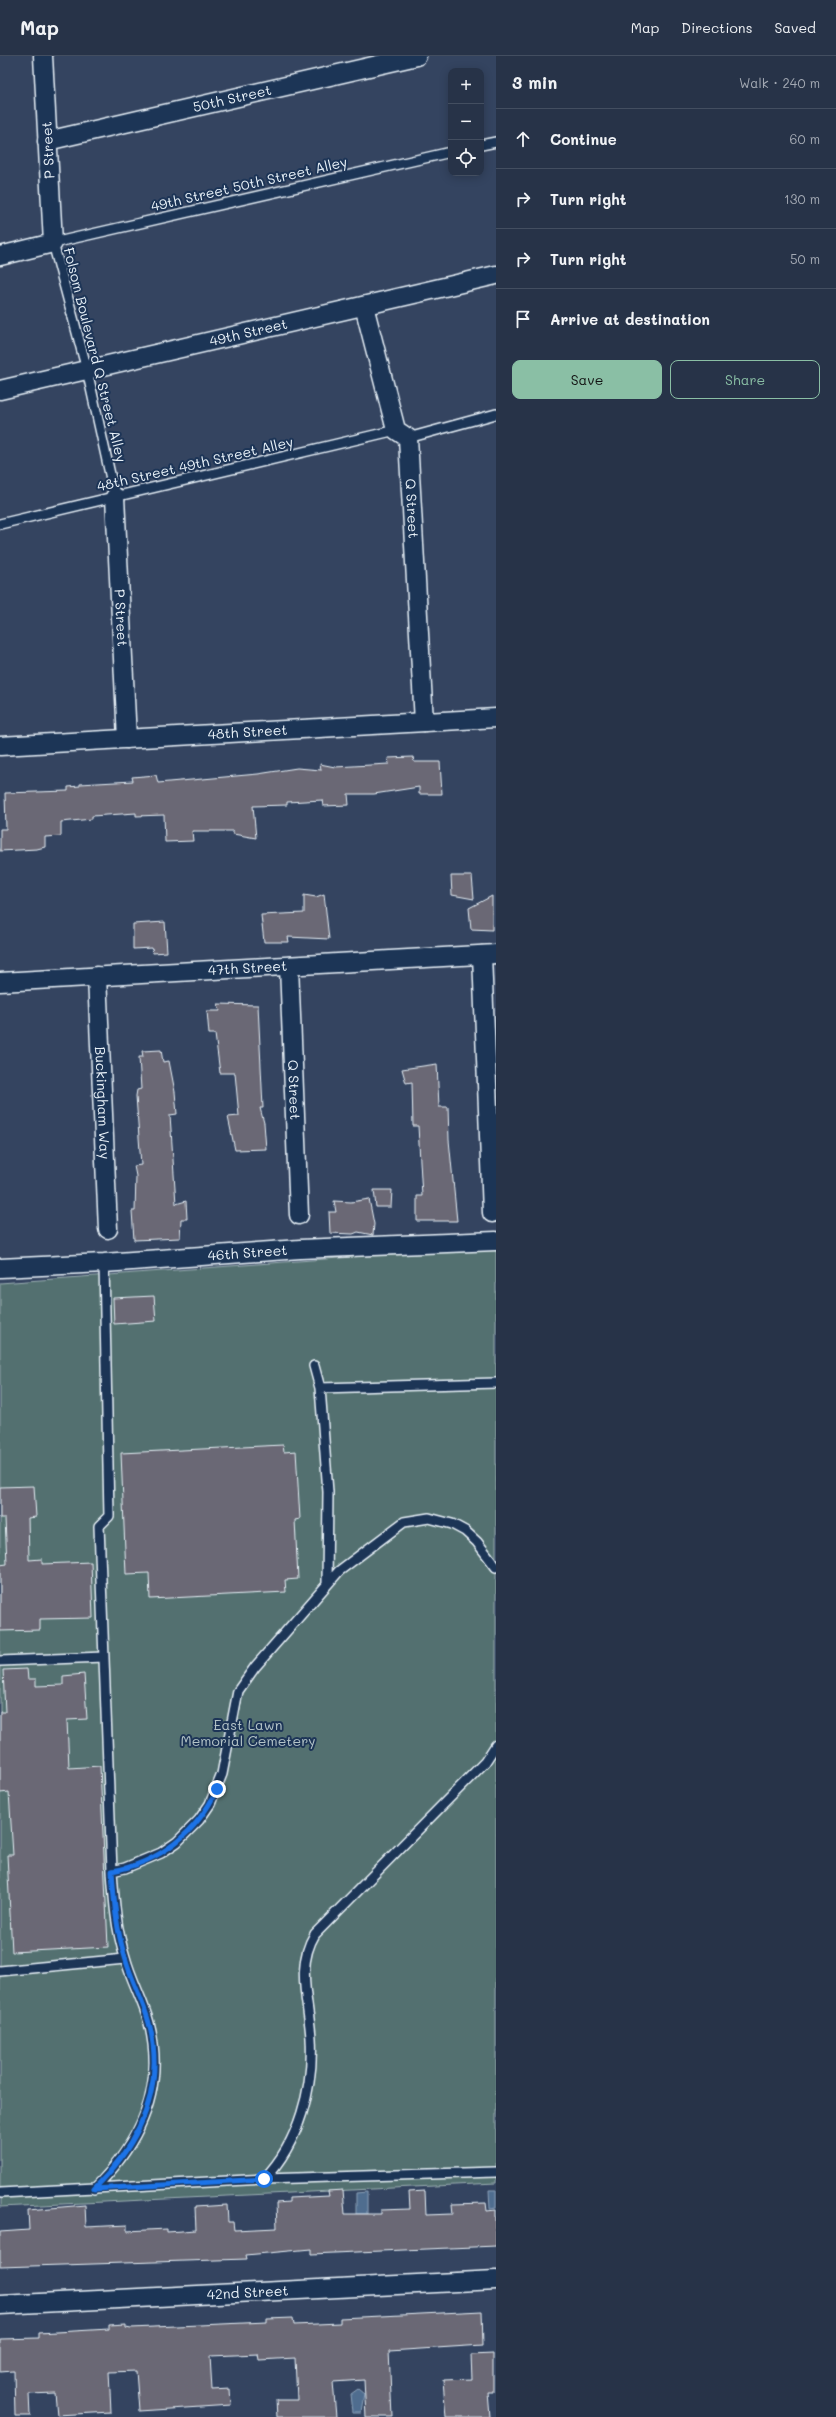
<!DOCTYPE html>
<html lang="en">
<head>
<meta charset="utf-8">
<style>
  :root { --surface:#273348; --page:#333f52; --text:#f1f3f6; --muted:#a4aab4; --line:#434e60; --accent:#8abfa5 }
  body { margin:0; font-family:Mali,sans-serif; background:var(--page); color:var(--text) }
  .controls { position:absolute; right:12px; top:12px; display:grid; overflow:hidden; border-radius:8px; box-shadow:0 2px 10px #0003 }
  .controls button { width:36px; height:36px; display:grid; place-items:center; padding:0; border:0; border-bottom:1px solid var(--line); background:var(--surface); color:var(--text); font:20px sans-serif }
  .stop { position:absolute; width:12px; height:12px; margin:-9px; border:3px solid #1a73e8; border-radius:50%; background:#fff }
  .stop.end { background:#1a73e8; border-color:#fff; box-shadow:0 1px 4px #0008 }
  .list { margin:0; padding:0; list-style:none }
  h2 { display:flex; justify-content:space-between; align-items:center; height:52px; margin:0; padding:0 16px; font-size:17px }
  h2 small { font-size:13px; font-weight:400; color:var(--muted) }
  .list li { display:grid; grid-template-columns:26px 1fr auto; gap:12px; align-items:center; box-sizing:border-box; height:60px; padding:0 16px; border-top:1px solid var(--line) }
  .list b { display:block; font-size:15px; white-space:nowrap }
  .list em { font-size:13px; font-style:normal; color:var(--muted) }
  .actions { display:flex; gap:8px; padding:12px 16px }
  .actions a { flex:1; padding:9px 0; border:1px solid var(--accent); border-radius:8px; text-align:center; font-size:14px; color:var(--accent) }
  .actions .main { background:var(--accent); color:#111 }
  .icon { flex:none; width:22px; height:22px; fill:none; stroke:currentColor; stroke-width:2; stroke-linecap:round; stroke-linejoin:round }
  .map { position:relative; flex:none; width:496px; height:2361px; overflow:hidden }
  header { display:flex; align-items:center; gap:24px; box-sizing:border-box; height:56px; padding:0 20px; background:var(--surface); border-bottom:1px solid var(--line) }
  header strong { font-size:19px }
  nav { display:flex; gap:22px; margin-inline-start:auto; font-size:14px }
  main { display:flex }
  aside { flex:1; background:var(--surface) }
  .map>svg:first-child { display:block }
  .green { fill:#52706f; stroke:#9db0b4 }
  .water { fill:#4f6d8f; stroke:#8ca2b9 }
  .building { fill:#6a6874; stroke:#e8f1f8 }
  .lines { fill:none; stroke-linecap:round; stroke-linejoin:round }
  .lane-casing { stroke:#e8f1f8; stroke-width:12 }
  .street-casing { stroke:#e8f1f8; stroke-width:21 }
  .lane { stroke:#1d3557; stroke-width:9 }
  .street { stroke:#1d3557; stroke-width:18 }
  .route { stroke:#1a73e8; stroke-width:5 }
  .labels { text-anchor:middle; stroke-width:4; stroke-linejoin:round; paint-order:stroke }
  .street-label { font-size:14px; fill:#e8f1f8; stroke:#1d3557 }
  .park-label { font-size:14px; fill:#b4c4c8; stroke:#1d3557 }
</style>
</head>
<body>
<header>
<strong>Map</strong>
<nav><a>Map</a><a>Directions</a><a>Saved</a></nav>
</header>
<main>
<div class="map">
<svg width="496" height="2361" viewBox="0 0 496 2361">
  <rect width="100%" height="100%" fill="#344460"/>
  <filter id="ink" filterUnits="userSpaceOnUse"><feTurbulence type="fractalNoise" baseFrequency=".025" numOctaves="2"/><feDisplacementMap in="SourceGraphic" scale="8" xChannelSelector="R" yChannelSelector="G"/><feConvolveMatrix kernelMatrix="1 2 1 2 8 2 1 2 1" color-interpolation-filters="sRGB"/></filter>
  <g filter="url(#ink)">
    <path class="green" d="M496,1184v943l-496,24v-924l353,-26z"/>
    <path class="water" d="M489,2134h7v18l-6,1z
      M367,2136v22h-11v-21z
      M358,2333l6,5 -3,19h-8l-2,-19z"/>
    <path class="building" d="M413,701l1,5h26l2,32h-23v-7l-45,7h-26l1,11 -26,1 -1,-6 -35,2v3l-34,1 3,32 -23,-4v-3h-41l1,10 -28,1 -1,-27 -28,1v-3l-44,3v3l-31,3v14l-16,1v10l-8,2 -37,2v-22h6l-1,-36 63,-2v-4l12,-1v-2l53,-3 -1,-4 24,-2 2,8 100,-9 39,-6 24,2 -1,-6 15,3 54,-3 -1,-6z
      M451,820h21l2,23 -22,-4z
      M324,838l5,45 -41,-2 1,5h-25l-3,-27 43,-2v-18l12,2z
      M492,840v34l-21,-1 -2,-21z
      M165,866l2,30 -14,1 -1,-5 -19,1v-25z
      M218,948l40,1 5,103h-3l4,15 2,26 -31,1 -7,-33 11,-1 -4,-43h-15l-5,-39h-6l-2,-23h13z
      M161,994l2,12 6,-1 6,31 2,22 -7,1 6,89 10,-3 1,18h-6l-1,19 -46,2 -2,-29h3l1,-35 -2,-10 7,-1 -5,-69 1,-6 4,-1 -2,-32h4l-1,-6z
      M437,1008l2,43h9l1,33 8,81h-40v-25h5l-4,-70h-5l-1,-44 -6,1 -4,-14z
      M374,1134h18l-1,17h-15z
      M369,1143l5,25 -1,11 -15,-3 -5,2 -23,-1 -1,-21h7l-2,-11 17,1z
      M154,1240l2,25 -42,3 -1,-26z
      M283,1389l1,7 12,-1 4,68 -5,1 3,59 -13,1 1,12 -136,7 -1,-26 -23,1 -5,-121z
      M34,1430l2,31 -8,1 1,42 13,-1v5l49,-2 2,56 -53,1v11l-40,1v-66l7,-1 -2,-46h-5v-31z
      M27,1613l1,10h8v7l27,-1v-9l21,-2 3,45 -20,1 2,48 31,-2 8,181 -96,5 -5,-97h6l-4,-63 -9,1v-81h5l-2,-42z
      M343,2134l2,24h36v-4l29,-1 -1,-17 16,-1 1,24 27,-1 -1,-10 34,-1 1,8 9,-1v36l-185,8v-5l-65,6 1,4 -247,8v-35l29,-2 -1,-20 57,-5 1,22 41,-2v6l40,-2v3l29,-2 -1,-23 32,-2 1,17h5l1,8 43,-2 -1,-25 13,-1v-4l40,-2 -1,-5z
      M482,2255l1,34 -94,6 3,66h-26l-2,-37 -31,2 3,35h-59l-1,-17h21l-2,-42 -36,2 -1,-6 -48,2 2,34 18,-1 1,16 -92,6 -3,-40 -27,1 2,40 -54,3 -2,-22 -26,1 1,22h-15l-1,-45 -14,1v-33l39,-1v-5l70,-4v-4l17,-1v3l5,1 136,-6v-3l26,-1 1,7 46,-2v-5z
      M493,2298v38h-5l2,25h-44l-3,-37 29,-1 -1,-24z"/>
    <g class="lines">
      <g class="lane-casing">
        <path id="lane" d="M481,89l15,-3
          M408,382l88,-24
          M115,441l-28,-127 -34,-127 398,-91
          M0,468l396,-94
          M104,1207l5,253 -10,10 13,345
          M314,1310l6,22 8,104 -1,92
          M320,1332l176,-5
          M0,1605l104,-4
          M0,1915l125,-12
          M264,2123c35,-36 50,-92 47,-141 -2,-36 -16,-71 4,-104l170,-172 11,-17
          M94,2133c46,-46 72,-100 55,-166 -6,-23 -18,-43 -24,-66 -9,-28 -11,-57 -13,-86l13,-3 36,-15 16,-11 22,-22 11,-16 12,-30 16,-83 17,-24 84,-96 65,-49 25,-4 23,6 13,7 12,11 19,25
          M0,2137l264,-14 232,-7"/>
      </g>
      <g class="street-casing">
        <g id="street">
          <path id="s1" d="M47,85l370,-85"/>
          <path d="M0,200l53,-13 -10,-187"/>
          <path id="s2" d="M364,250l32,124 12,8 16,284"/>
          <path id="s3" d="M0,334l496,-115"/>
          <path id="s4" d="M115,441l12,242"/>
          <path id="s5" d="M0,690l496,-28"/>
          <path d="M482,899l10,258"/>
          <path id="s6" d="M289,910l10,249"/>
          <path id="s7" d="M97,920l11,253"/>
          <path id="s8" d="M0,926l496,-28"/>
          <path id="s9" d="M0,1212l104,-5 196,-14 196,-8"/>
          <path id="s10" d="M0,2249l496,-25"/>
        </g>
      </g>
      <use href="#lane" class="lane"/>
      <use href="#street" class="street"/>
    </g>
  </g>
  <g class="lines" filter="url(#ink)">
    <path class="route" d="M217,1733c-19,43 -58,74 -105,82 2,29 4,58 13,86 6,23 18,43 24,66 17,66 -9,120 -55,166l170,-10"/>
  </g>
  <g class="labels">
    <g class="street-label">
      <text dy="5" stroke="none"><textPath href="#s1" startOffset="190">50th Street</textPath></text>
      <text transform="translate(48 94) rotate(-93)" y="5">P Street</text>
      <text transform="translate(249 128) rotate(-13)" y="5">49th Street 50th Street Alley</text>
      <text dy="5" stroke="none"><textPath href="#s3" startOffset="255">49th Street</textPath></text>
      <text transform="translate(95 299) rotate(76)" y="5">Folsom Boulevard Q Street Alley</text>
      <text transform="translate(195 408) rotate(-13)" y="5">48th Street 49th Street Alley</text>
      <text dy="5" stroke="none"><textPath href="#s2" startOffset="213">Q Street</textPath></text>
      <text dy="5" stroke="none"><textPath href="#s4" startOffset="121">P Street</textPath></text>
      <text dy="5" stroke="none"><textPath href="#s5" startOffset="248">48th Street</textPath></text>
      <text dy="5" stroke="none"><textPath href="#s8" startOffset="248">47th Street</textPath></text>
      <text dy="5" stroke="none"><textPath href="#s6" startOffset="124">Q Street</textPath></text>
      <text dy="5" stroke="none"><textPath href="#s7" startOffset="127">Buckingham Way</textPath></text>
      <text dy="5" stroke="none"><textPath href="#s9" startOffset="248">46th Street</textPath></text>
      <text dy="5" stroke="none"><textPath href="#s10" startOffset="248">42nd Street</textPath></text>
    </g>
    <g class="park-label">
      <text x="248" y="1674">East Lawn<tspan x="248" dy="16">Memorial Cemetery</tspan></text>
    </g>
  </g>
</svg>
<div class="controls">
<button>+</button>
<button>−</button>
<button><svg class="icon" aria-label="locate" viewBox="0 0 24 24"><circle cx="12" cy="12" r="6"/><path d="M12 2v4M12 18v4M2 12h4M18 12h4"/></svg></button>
</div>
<div class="stop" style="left:264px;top:2123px"></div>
<div class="stop end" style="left:217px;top:1733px"></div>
</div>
<aside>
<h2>3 min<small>Walk · 240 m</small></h2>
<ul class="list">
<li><svg class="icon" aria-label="ahead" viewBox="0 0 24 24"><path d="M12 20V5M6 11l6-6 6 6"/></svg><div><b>Continue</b></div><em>60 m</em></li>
<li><svg class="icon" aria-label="right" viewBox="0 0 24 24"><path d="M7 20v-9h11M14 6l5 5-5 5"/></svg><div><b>Turn right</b></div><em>130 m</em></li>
<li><svg class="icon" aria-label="right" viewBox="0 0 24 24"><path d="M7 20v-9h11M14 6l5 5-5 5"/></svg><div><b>Turn right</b></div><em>50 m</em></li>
<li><svg class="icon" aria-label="arrive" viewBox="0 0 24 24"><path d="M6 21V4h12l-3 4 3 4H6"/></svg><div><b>Arrive at destination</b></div></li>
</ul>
<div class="actions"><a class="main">Save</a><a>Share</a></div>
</aside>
</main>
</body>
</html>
